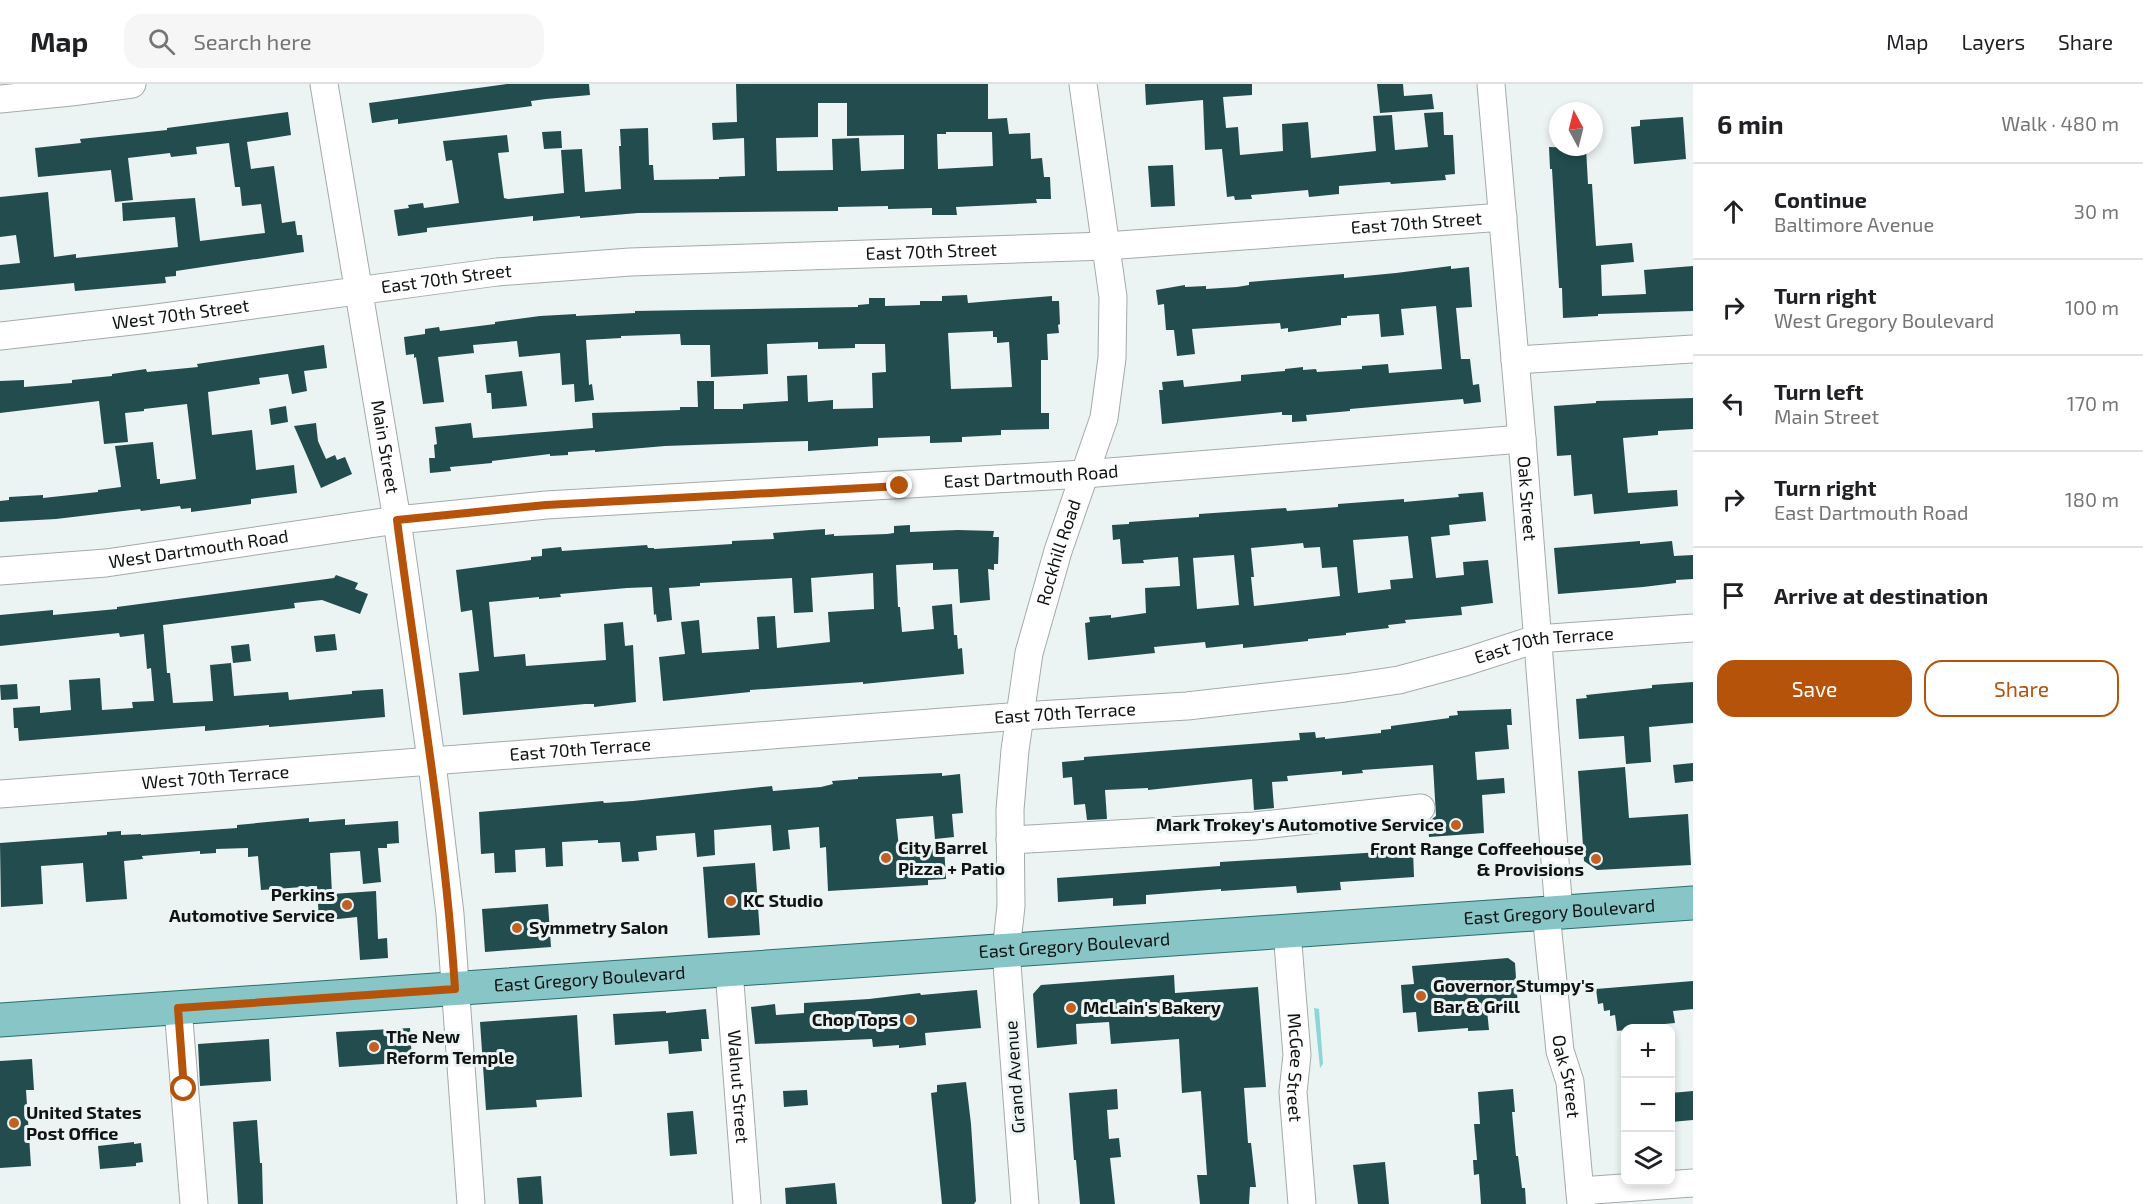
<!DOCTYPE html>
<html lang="en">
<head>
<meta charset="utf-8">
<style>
  :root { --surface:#fff; --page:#f6f6f6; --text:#202124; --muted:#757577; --line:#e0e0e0; --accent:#b45309 }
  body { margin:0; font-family:"Exo 2",sans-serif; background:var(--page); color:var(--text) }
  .controls { position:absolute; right:18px; bottom:18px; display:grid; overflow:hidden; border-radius:12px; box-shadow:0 3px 9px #0003 }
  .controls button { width:54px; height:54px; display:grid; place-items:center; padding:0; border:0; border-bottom:2px solid var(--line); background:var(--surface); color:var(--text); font:30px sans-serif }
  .compass { position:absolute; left:1549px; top:18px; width:54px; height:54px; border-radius:50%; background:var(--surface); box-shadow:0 3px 9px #0003; rotate:353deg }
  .stop { position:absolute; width:18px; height:18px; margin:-14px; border:4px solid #b45309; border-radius:50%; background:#fff }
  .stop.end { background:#b45309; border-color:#fff; box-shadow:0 2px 6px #0008 }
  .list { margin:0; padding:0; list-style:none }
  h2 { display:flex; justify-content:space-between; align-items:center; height:78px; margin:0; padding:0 24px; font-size:26px }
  h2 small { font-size:20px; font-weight:400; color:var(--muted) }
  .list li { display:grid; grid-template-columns:39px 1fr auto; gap:18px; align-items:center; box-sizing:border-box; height:96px; padding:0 24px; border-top:2px solid var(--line) }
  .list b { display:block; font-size:22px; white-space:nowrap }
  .list p { margin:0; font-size:20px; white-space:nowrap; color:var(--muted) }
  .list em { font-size:20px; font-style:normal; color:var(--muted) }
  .actions { display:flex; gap:12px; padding:18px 24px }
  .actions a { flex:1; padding:14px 0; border:2px solid var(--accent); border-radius:18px; text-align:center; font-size:21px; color:var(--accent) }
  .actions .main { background:var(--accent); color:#fff }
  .icon { flex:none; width:33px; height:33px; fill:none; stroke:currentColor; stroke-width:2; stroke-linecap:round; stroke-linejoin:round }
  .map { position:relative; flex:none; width:1693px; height:1120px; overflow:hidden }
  header { display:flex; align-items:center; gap:36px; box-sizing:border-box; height:84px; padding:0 30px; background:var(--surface); border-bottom:2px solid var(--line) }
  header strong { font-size:28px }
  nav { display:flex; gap:33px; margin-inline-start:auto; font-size:21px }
  .search { width:420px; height:54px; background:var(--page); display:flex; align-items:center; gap:15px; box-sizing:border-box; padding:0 21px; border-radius:18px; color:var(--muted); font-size:22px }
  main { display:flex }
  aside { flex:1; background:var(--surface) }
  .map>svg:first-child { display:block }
  .green { fill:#8cd6d8 }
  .building { fill:#224c4d; fill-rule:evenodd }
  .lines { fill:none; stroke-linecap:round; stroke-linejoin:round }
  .minor-casing { stroke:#a3aaaa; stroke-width:29 }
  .major-casing { stroke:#296e70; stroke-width:35 }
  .minor { stroke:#fff; stroke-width:27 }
  .major { stroke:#87c5c7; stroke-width:33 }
  .route { stroke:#b45309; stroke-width:8 }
  .poi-dot { fill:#c26024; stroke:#ecf3f3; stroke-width:2 }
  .labels { text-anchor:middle; stroke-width:6; stroke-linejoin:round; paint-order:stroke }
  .street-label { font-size:18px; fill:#101313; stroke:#ecf3f3 }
  .poi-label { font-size:18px; font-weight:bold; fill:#101313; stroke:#ecf3f3; text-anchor:start }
</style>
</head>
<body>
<header>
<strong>Map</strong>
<div class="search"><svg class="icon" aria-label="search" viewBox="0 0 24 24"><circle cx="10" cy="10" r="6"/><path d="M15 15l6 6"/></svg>Search here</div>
<nav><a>Map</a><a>Layers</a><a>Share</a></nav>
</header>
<main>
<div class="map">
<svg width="1693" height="1120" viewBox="0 0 1693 1120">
  <rect width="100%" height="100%" fill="#ecf3f3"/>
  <path class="green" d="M1314,924l5,1 4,55 -3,4z"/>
  <path class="building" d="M507,0h82l1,11 -44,4 -15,2 1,5 -134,18v-5l-26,4 -3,-20z
    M736,0h252v35l19,-1 2,16 21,-1 1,26 11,-1 2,19h6l1,22h-15l1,4 -81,4 1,8h-25v-7l-44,1v-3l-50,1v4l-200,2 -58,5v-2l-47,5v-5l-106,12v4l-29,4 -4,-26 15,-2 -1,-3 15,-2 1,5 35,-5 -7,-43 -6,1 -3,-20 64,-6 2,17 -11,1 6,45 4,1 56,-6 -3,-43 21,-1 3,43 36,-3 -2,-43h2l-1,-17 28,-1 1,37h4l1,15 65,-1v-2l26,-1 -1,-38 -31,2 -1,-17 25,-1zM818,19h29v33l57,-1v34l-43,2 -2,-33 -27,1 1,31 -56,1 -1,-33 42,-1zM946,48h46l1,34 -55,3 -1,-35h9z
    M1145,0h107v11l-29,2 3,31 12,-1 2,28 43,-4 -1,-27 26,-2 3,36 65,-7 -3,-35 19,-1 3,35 33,-3 -4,-34 19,-1 1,23h9l2,39 -10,1 1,5 -55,4 -1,-2 -51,4v8l-30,3 -1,-7 -57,5 1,4 -17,1 -1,-4 -7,1 -5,-48 -17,1 -2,-50 -57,5z
    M1377,0h26l1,12 28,-2 2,15 -54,4z
    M288,28l3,23 -44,7 4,27 23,-3 8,57 13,-2 2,14h5l2,17 -128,19v5l-11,1 1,6 -91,8 -1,-8 -74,7v-25l20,-2 -4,-28 -16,2v-40l48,-5 6,65 22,-3v4l102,-11 -3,-30 -52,4 -1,-18 73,-5 5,43 65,-8 -4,-29 -19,2 -2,-19h-5l-6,-44 -33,4 1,7 -26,3 -1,-4 -42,5 5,42 -18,2 -4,-32 -73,7 -3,-29 46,-5 -1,-4 87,-9v-2z
    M1683,33l3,42 -52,5 -3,-37 9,-1v-6z
    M561,47l1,17 -18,1 -2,-17z
    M1549,63l37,1 2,36h4l4,62 36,-3 2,19 -33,3 1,31 44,-2 -2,-24 49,-4v45l-95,3v2l-35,2 -1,-30h-3l-7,-119h-2z
    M1173,81l2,41 -24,1 -3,-41z
    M1451,182v3l18,-2 3,40 -16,1 5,51h9l3,26 6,-1 2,18 -17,2 -1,-5 -113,10v2l-44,4 1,6 -15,1v-7h-10v-3l-120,12 -3,-34h4l-1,-8 21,-2 1,7 57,-6v-6l44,-4v-2l18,-2v3l13,-1 1,3 45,-3v-3l26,-2 1,9 53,-4 -6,-63 -35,3 3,26 -23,2 -2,-23 -32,2v2h-6v7l-53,7v-4l-7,1 -1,-6 -88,6 3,25 -18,2 -3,-26h-8l-2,-26 -6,1 -2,-15 29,-5v2l21,-1v3l31,-2 12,-2v-3l95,-8v4l52,-5z
    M967,211l1,8 84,-7v5h7l1,23 -2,1 1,8 -12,1 1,26h-7v53h8v16l-48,1v5l-39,2v5l-32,1v-7l-52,2v8l-70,5v-10l-143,5 -70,6v-2l-27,2v3l-18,1v-2l-58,7v2l-42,4 1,4 -21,2 -1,-15h6l-1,-13 3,-1 -2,-17 36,-4 2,15 120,-10 -1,-15 88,-3v-3h18l-1,-26h17v28h29v-5l45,-3 -1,-25 20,-1 1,27 25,-2v9l40,-1 -1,-35 14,-1 -1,-28h-30v4l-37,1v-7l-51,2 1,30 -57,3 -1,-32h-29l-1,-11 -59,2v2l-35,2 3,45 3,-1 2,16 -19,2 -1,-18 -12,1 -2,-32 -41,4 -2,-16 -44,4 1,8 -36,4 6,45 -21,2 -7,-47 -2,1v-4l-8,1 -2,-18 21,-3v-5l14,-2 1,4 55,-7v-2l45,-6 36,-2v2l59,-3v-2l223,-4v-2l11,-1v-6h16v8l35,-1v-4h22v-5zM993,247v6h4v6l12,-1 3,45 -61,2 -3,-56z
    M324,261l3,23 -23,3 3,20 -15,3 -4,-20 -29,4 1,6 -52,8 4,43 40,-5 4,40 38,-5 3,28 -46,6v5l-60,8v-4l-10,1 -1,-3 -39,5 -1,-2 -84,10 -56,3v-21l9,-1v-3l34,-2v3l55,-6v-2l23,-3 -6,-41 38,-4 4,37h3v5l36,-5 -9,-75 -43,5v2l-19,2 3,29 -24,2 -5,-43 -99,12v-32l24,-1v7l48,-4v-3l40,-4v-2l34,-5 1,3 51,-5 -1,-3z
    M522,287l5,35 -35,3 -1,-16h-4l-2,-18z
    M1693,314v31l-35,2v4l-35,3 5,55 49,-3 1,16 -84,8 -2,-20 -18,2 -3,-41 -14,1 -3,-50 42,-3v-2z
    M286,322l2,16 -17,3 -2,-16z
    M316,339l2,18 8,18 9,-4 2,5 8,-3 7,17 -31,14 -27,-62z
    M1483,408l3,29 -37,4 1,10 -19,2 5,41 28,-3 -1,-13 25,-2 5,43 -32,4 1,8 -57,5 1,3 -18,2 1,3 -43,5v2l-38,4v2l-65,7v-4l-37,4 -1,-6 -51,5 1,6 -67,7 -3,-37 5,-1 -1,-5 22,-2v3l35,-5 -1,-25 35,-2 -2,-29 -35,3 1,3 -22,1 -2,-25 -7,1 -1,-15 17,-1v-2l70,-5v-3l87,-6 1,3 51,-4v-3l66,-5v3l55,-5 -1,-3zM1408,452l5,42 -23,2 1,9 -33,4 -5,-53zM1303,459l1,5 16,-1 2,21 15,-1 3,29 -86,10 -3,-29h3l-3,-29zM1234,471l5,50 -42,4 -4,-51z
    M910,441v7l48,-2 36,1 -1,6h6l-1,27h-4v6l-6,-1 2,31 -30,3 -2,-34 -25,1v-7l-37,2 2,42h2l2,25 32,-3 -2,-23 20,-2 2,31h3l1,14 4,-1 2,26 -101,10v-2l-113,8v2l-87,9 -4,-44 26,-3 -4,-32 18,-2 3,33 57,-4 -2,-32 18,-1 2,32 53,-6 -2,-30 46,-3 -1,-36 -62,5 2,34 -19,1 -2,-35 -92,5v3l-31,2 3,32 -15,2 -1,-8 -2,1 -2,-28 -25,1 -67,6 1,3 -22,2v-2l-50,5 5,55 31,-3 1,12 80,-6 -2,-36 19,-2 2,24 8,-1 3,57 -42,5v-3h-9l-122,11 -4,-42 20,-2 -7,-61 -11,2 -5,-42 75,-10v-3l11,-1v-7l19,-2 1,4 85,-6 1,3h6v1l78,-5v-3l42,-2 -1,-6 37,-3 15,-1v6l9,-1v2l53,-2 7,-1v-7z
    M1640,457v3l32,-3 2,15 19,-1v24l-17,1v3l-33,4 -85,7 -4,-46z
    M336,491l22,8 -3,6 13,5 -8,20 -38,-14 -28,3 1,5 -132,17 4,48h3l3,30 40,-2 -3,-36 21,-2 3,33 54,-4 1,8 63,-6v-3l31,-2 2,28 -116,10v-2l-64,6v-5l-186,15 -1,-13h-4l-1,-20 27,-2v7l31,-3 -2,-30 31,-2 2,32 31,-2 -1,-6 22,-1 -3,-33 -4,1 -3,-35 -24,3 -1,-4 -119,13v-31l53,-5v5l64,-6v-2l217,-29z
    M335,550l2,16 -21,2 -2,-16z
    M249,560l2,17 -18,2 -2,-17z
    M1693,598v41l-44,4 2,35 -25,2 -2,-28 -45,3 -3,-40 11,-1 -1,-3 66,-7v-3z
    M17,600l1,15 -17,1 -1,-15z
    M1511,625l1,16h-5l2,24 -34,3 2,28 27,-2 1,15 -23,2 2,38 -55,4 -1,-15 8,-6 -3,-51 -71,5 1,3 -21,2v-4l-55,5 1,5 -16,1 2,26 -20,2 -2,-31 -104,11v-2l-43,2 2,29 -20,1 -2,-16 -11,1 -2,-28 -9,1 -1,-16 22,-2v-3l216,-17 -1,-7 16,-1 1,6 9,-1v2l56,-6v-3l10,-1v-3l58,-8v-2l9,-1 -1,-4z
    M1693,679v18l-18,2 -2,-18z
    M1625,683l4,51 59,-4 3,51 -94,5 -13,-9 -6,-90z
    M942,689v3l18,-2 3,39 -11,1 2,23 -19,2 -2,-23 -37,3 3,29 45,-2 2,33 -18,1v5l-100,6 -2,-44 -6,1 -1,-21 -31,3 2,19 -17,2 -2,-26 -57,5 1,25 -18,2 -2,-24 -39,3 1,14 -19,2 1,9 -17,1 -2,-20 -22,1v-3l-36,2 1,24 -17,1 -1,-19 -30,2 1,22 -21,1 -1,-20 -13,1 -2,-42 124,-11 1,2 29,-2 139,-15 1,5 48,-4 12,-3 -1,-3 26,-2v-2z
    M309,734v4l36,-3v6l53,-4 1,22 -12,1v4h-9l3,34 -18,2 -3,-33 -30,2 2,41 44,-3 2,48 9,-1 1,20 -28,2 -3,-43 -38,4 -2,-35 -56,4 -3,-34 -10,1v-9l-32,1v4l-16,1v-3l-58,5 1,3 -19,2 3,38 -41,3 -3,-39 -42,3 2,38 -42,3 -1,-64 107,-8v-3l14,-1v4l20,-1v1l96,-7v-3z
    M1413,766l1,27 -74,5 1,8 -44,3 -1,-7 -75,5v-2l-75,6v9l-33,2v-8l-55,4 -1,-24 163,-12v-4z
    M755,779l5,72 -52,3 -5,-71z
    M548,820l3,43 -66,5 -3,-43z
    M1508,874l7,5 3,45 -31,2 2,20 -21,1v-3l-50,4 -2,-20 -13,1 -2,-28 13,-1 -2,-18z
    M1174,891l1,18 83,-6 8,100 -22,1 4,55h3l5,44h-6l-1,17h-49l-3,-29h10l-6,-84 -19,2 -3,-54 -68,5 -2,-22 -33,2 1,20 -40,4 -4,-54 8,-9z
    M1693,897v28l-20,2 2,12 -42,4 1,2 -17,2 -2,-16 -5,1v-6l-6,1 -1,-8 -5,1 -2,-15z
    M977,906l4,38 -56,5 1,12 -27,3v-3l-26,2 -1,-8 -117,5 -4,-37 24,-3 1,11 28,-2v-10l65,-4 51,-6 1,2z
    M706,925l3,30h-8l1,12 -33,3 -1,-13 -53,4 -2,-31 53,-3v2z
    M577,931l5,82 -46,3 1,7 -51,3 -6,-88z
    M410,944l2,34 -73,5 -3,-35z
    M269,955l2,42 -71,5 -2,-42z
    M32,975l2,31h-8l5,76 -31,2v-107z
    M966,998l5,42 5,77 -2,3h-32l-11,-111 6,-1v-7z
    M1117,1005l1,20 -11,1 2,29 10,-1 2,19 -11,1 5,46h-35l-4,-44h-2l-5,-67z
    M1513,1005l2,23h-3l4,44h2l4,32h3l1,16h-45l-2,-30 -5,1 -1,-15h4l-3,-36h6l-2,-32z
    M807,1006l1,15 -24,2 -1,-16z
    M1693,1007v29l-22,2v-29z
    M693,1027l4,43 -27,2 -3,-43z
    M257,1036l3,43h2l1,41h-25l-5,-82z
    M134,1058v2l7,-1 2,19 -7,1v3l-36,3 -2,-23z
    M1385,1078l4,42h-31l-5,-39z
    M541,1092l2,28h-24l-2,-26z
    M835,1099l2,21h-51l-1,-16z"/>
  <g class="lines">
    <g class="minor-casing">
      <g id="minor">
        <path id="s1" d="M324,0l73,436 37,260 16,134 21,290"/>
        <path id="s2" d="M1491,0l31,355 37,473"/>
        <path d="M0,15l71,-7 61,-8"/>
        <path id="s3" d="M0,252l149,-17 348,-47 133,-10 476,-16 397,-29"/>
        <path d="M1515,276l178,-11"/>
        <path id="s4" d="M0,487l106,-8 291,-43 149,-15 538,-31 438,-35"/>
        <path id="s5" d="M0,710l1021,-78 166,-10 158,-18 54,-8 66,-18 71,-23 157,-11"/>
        <path d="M1010,756l244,-14 167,-18"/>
        <path id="s6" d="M1546,829l14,138 10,31 11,122"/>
        <path id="s7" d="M1287,848l10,123 -4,37 9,112"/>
        <path id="s8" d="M729,886l18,234"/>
        <path d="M178,924l16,196"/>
        <path d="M1580,1107l113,-8"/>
        <path id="s9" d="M1025,1120l-19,-253 5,-45 -1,-96 5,-60 14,-97 29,-102 46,-133 8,-60 1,-61 -30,-213"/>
      </g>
    </g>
    <g class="major-casing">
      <g id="major">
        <path id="s10" d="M0,936l1693,-117"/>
      </g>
    </g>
    <use href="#minor" class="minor"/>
    <use href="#major" class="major"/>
  </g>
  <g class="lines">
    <path class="route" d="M184,1005l-6,-81 277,-19c-10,-158 -38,-313 -58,-469l149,-15 354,-19"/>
  </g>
  <g class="poi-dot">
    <circle cx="1456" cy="741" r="6"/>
    <circle cx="886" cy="774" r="6"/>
    <circle cx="1596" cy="775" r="6"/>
    <circle cx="731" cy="817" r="6"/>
    <circle cx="347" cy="821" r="6"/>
    <circle cx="517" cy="844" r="6"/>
    <circle cx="1421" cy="912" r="6"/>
    <circle cx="1071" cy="924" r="6"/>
    <circle cx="910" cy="936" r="6"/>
    <circle cx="374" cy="963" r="6"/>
    <circle cx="14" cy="1039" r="6"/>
  </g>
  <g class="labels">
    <g class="street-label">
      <text dy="6" stroke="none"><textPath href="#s3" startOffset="1422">East 70th Street</textPath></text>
      <text dy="6" stroke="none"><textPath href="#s3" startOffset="936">East 70th Street</textPath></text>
      <text dy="6" stroke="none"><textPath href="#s3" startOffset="450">East 70th Street</textPath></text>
      <text dy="6" stroke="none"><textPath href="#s3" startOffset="182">West 70th Street</textPath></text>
      <text dy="6" stroke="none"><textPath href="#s1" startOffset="368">Main Street</textPath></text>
      <text dy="6" stroke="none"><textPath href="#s4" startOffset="1036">East Dartmouth Road</textPath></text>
      <text dy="6" stroke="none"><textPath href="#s2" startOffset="416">Oak Street</textPath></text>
      <text dy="6" stroke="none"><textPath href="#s4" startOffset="200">West Dartmouth Road</textPath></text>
      <text dy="6" stroke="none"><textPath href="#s9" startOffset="658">Rockhill Road</textPath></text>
      <text dy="6" stroke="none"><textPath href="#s5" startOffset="1554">East 70th Terrace</textPath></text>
      <text dy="6" stroke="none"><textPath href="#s5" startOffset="1068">East 70th Terrace</textPath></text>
      <text dy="6" stroke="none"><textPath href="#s5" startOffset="582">East 70th Terrace</textPath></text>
      <text dy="6" stroke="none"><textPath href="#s5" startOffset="216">West 70th Terrace</textPath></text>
      <text dy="6" stroke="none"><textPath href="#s10" startOffset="1563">East Gregory Boulevard</textPath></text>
      <text dy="6" stroke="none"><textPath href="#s10" startOffset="1077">East Gregory Boulevard</textPath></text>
      <text dy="6" stroke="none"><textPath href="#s10" startOffset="591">East Gregory Boulevard</textPath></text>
      <text dy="6" stroke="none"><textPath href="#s7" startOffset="136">McGee Street</textPath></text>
      <text dy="6" stroke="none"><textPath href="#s6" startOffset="165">Oak Street</textPath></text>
      <text transform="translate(1015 993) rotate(-94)" y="6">Grand Avenue</text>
      <text dy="6" stroke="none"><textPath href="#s8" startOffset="117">Walnut Street</textPath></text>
    </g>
    <g class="poi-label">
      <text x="1444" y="747" text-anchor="end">Mark Trokey's Automotive Service</text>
      <text x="898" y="770">City Barrel<tspan x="898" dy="21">Pizza + Patio</tspan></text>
      <text x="1584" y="771" text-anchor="end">Front Range Coffeehouse<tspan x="1584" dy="21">&amp; Provisions</tspan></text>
      <text x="335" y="817" text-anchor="end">Perkins<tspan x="335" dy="21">Automotive Service</tspan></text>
      <text x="743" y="823">KC Studio</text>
      <text x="529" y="850">Symmetry Salon</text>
      <text x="1433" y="908">Governor Stumpy's<tspan x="1433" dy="21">Bar &amp; Grill</tspan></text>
      <text x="1083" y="930">McLain's Bakery</text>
      <text x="898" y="942" text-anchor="end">Chop Tops</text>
      <text x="386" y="959">The New<tspan x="386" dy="21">Reform Temple</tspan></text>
      <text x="26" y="1035">United States<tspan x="26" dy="21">Post Office</tspan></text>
    </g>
  </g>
</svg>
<div class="controls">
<button>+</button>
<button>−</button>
<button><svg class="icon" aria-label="layers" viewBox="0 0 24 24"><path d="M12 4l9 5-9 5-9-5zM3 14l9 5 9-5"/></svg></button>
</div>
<svg class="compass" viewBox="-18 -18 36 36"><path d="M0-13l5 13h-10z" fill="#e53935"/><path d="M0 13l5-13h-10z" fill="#757577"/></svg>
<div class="stop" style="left:184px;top:1005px"></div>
<div class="stop end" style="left:900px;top:402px"></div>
</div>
<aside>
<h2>6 min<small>Walk · 480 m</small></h2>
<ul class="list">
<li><svg class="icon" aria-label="ahead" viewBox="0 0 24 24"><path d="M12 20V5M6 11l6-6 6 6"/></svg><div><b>Continue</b><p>Baltimore Avenue</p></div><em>30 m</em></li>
<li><svg class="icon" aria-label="right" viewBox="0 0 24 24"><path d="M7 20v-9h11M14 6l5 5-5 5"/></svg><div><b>Turn right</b><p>West Gregory Boulevard</p></div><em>100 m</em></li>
<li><svg class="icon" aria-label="left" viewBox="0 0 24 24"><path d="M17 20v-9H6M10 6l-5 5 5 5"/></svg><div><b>Turn left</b><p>Main Street</p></div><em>170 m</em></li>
<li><svg class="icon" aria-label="right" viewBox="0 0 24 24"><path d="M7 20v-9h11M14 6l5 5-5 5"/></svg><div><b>Turn right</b><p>East Dartmouth Road</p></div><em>180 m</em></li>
<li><svg class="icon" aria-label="arrive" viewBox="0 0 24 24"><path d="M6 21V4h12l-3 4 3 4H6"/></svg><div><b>Arrive at destination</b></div></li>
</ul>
<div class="actions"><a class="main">Save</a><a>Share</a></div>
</aside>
</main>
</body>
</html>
